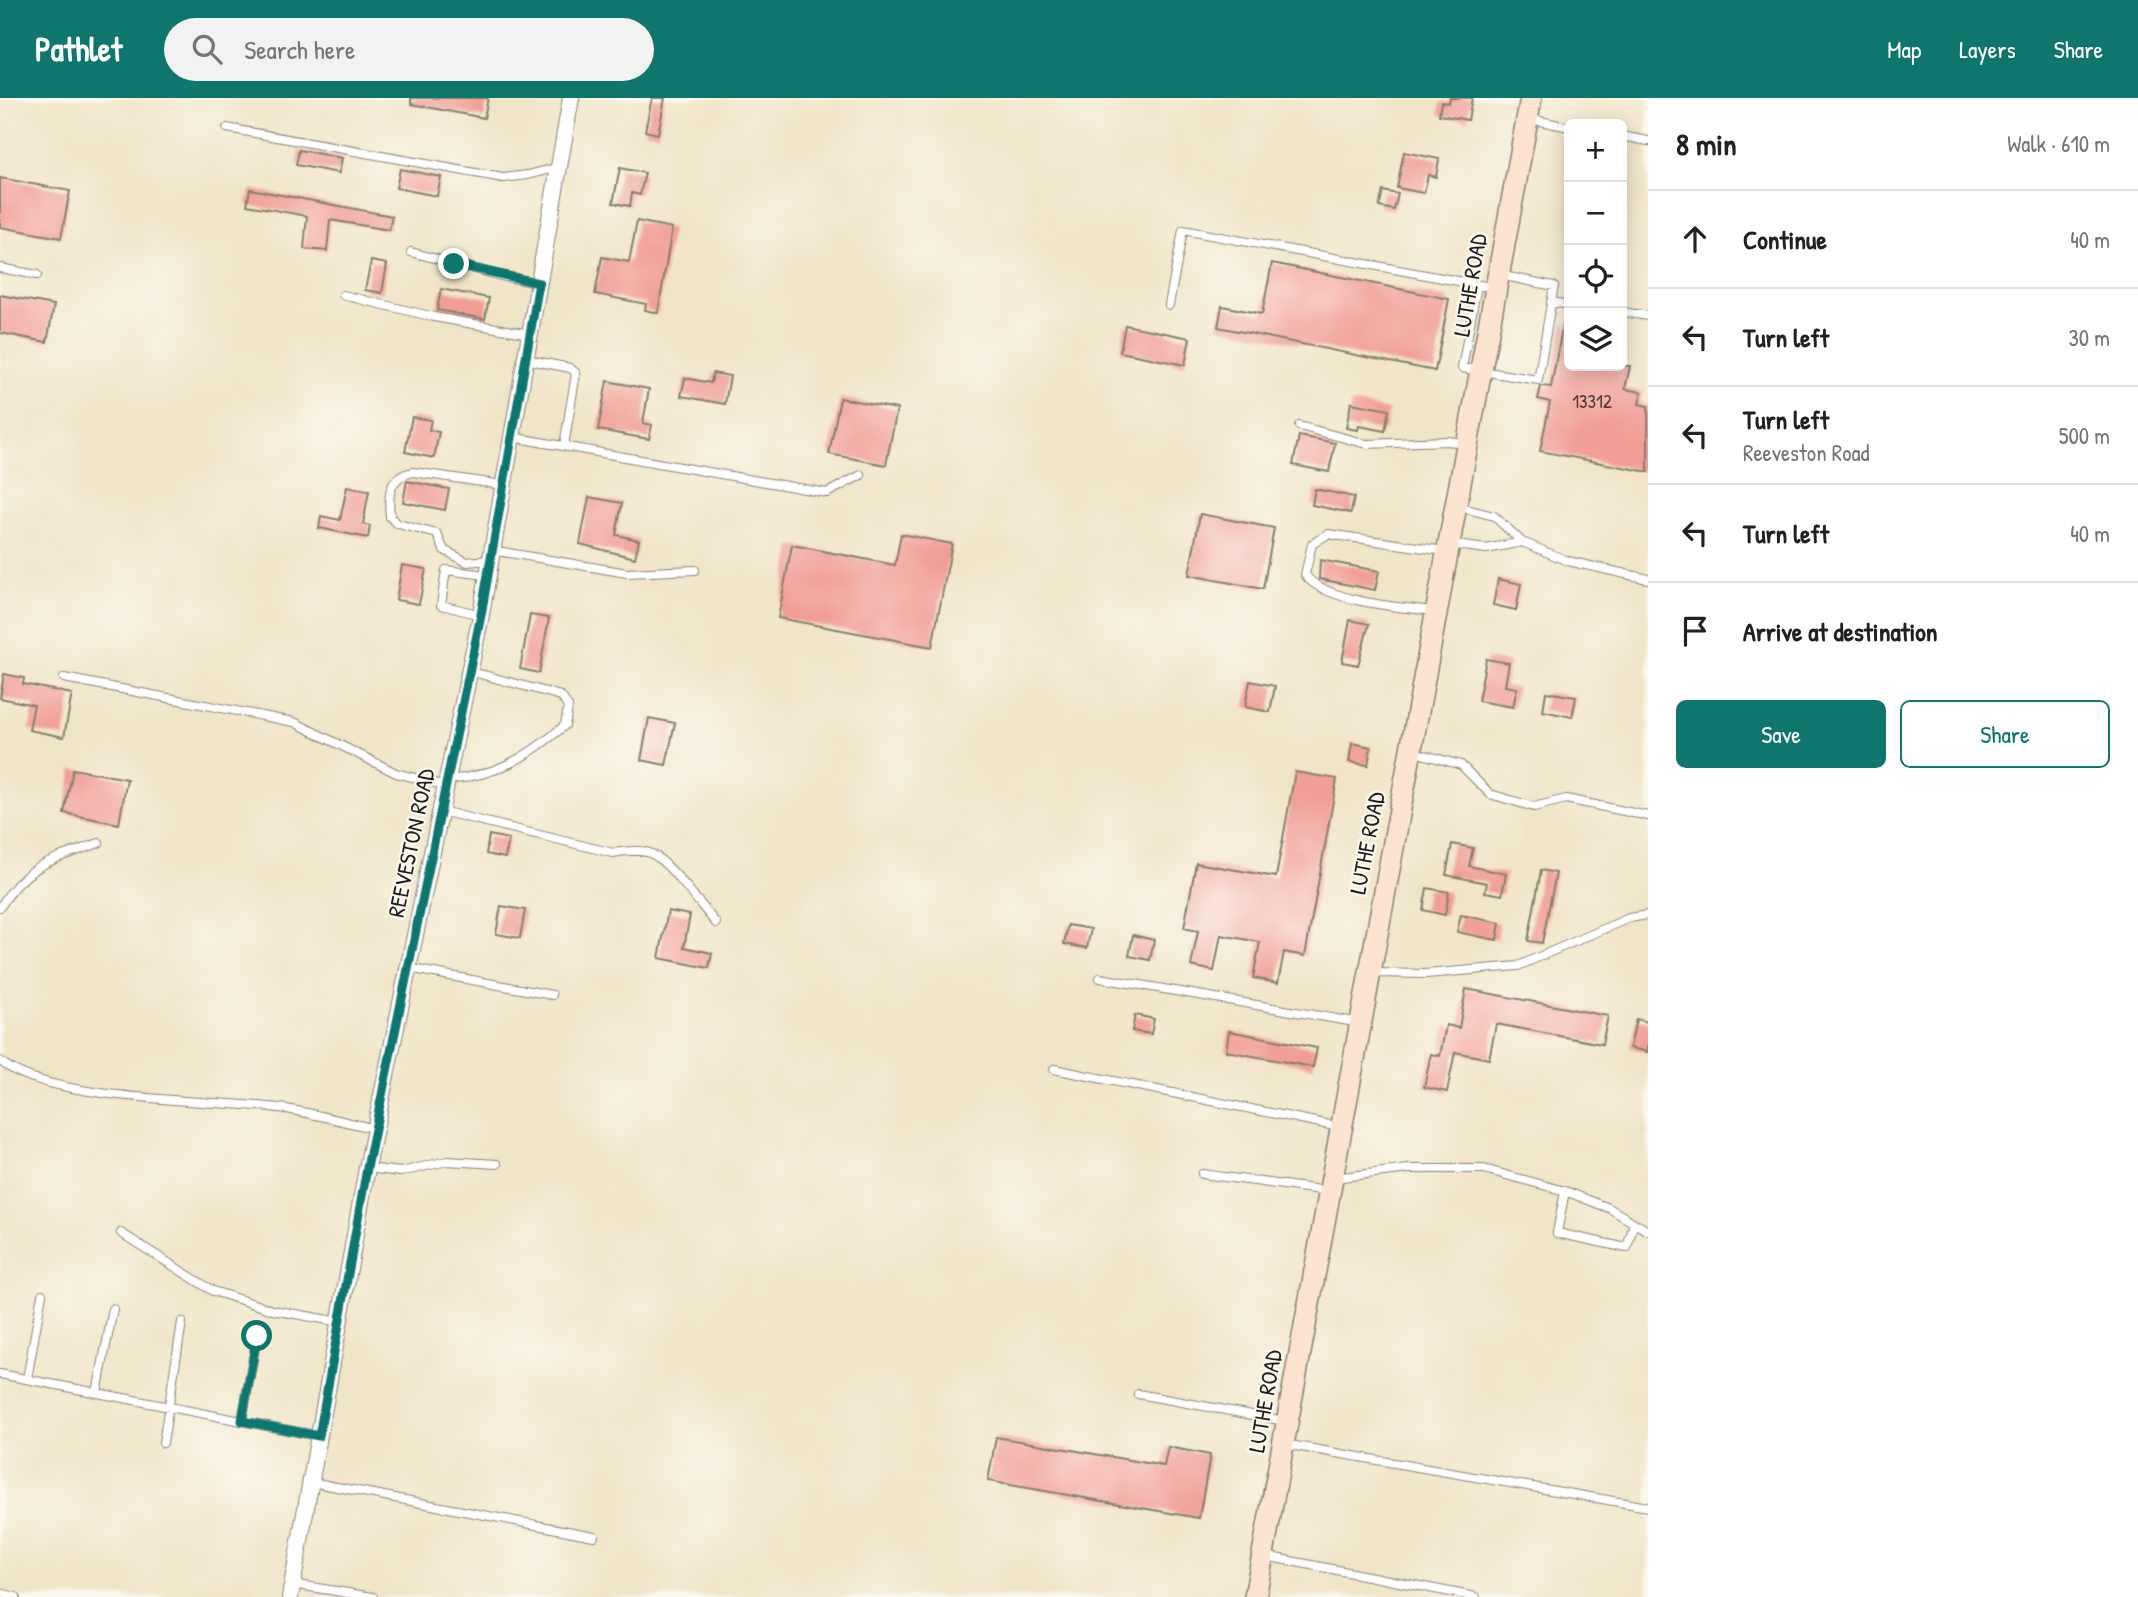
<!DOCTYPE html>
<html lang="en">
<head>
<meta charset="utf-8">
<style>
  :root { --surface:#fff; --page:#f2f2f2; --text:#202124; --muted:#757577; --line:#e0e0e0; --accent:#0f766e }
  body { margin:0; font-family:"Patrick Hand",sans-serif; background:var(--page); color:var(--text) }
  .controls { position:absolute; right:21px; top:21px; display:grid; overflow:hidden; border-radius:10px; box-shadow:0 4px 18px #0003 }
  .controls button { width:63px; height:63px; display:grid; place-items:center; padding:0; border:0; border-bottom:2px solid var(--line); background:var(--surface); color:var(--text); font:35px sans-serif }
  .stop { position:absolute; width:21px; height:21px; margin:-16px; border:5px solid #0f766e; border-radius:50%; background:#fff }
  .stop.end { background:#0f766e; border-color:#fff; box-shadow:0 2px 7px #0008 }
  .list { margin:0; padding:0; list-style:none }
  h2 { display:flex; justify-content:space-between; align-items:center; height:91px; margin:0; padding:0 28px; font-size:30px }
  h2 small { font-size:23px; font-weight:400; color:var(--muted) }
  .list li { display:grid; grid-template-columns:46px 1fr auto; gap:21px; align-items:center; box-sizing:border-box; height:98px; padding:0 28px; border-top:2px solid var(--line) }
  .list b { display:block; font-size:26px; white-space:nowrap }
  .list p { margin:0; font-size:23px; white-space:nowrap; color:var(--muted) }
  .list em { font-size:23px; font-style:normal; color:var(--muted) }
  .actions { display:flex; gap:14px; padding:21px 28px }
  .actions a { flex:1; padding:16px 0; border:2px solid var(--accent); border-radius:10px; text-align:center; font-size:24px; color:var(--accent) }
  .actions .main { background:var(--accent); color:#fff }
  .icon { flex:none; width:38px; height:38px; fill:none; stroke:currentColor; stroke-width:2; stroke-linecap:round; stroke-linejoin:round }
  .map { position:relative; flex:none; width:1648px; height:1499px; overflow:hidden }
  header { display:flex; align-items:center; gap:42px; box-sizing:border-box; height:98px; padding:0 35px; background:var(--accent); color:#fff }
  header strong { font-size:33px }
  nav { display:flex; gap:38px; margin-inline-start:auto; font-size:24px }
  .search { width:490px; height:63px; background:var(--page); display:flex; align-items:center; gap:18px; box-sizing:border-box; padding:0 24px; border-radius:38px; color:var(--muted); font-size:26px }
  main { display:flex }
  aside { flex:1; background:var(--surface) }
  .map>svg:first-child { display:block }
  .building { fill:#f19e96 }
  .lines { fill:none; stroke-linecap:round; stroke-linejoin:round }
  .lane-casing { stroke:#868072; stroke-width:10 }
  .street-casing { stroke:#868072; stroke-width:18 }
  .secondary-casing { stroke:#868072; stroke-width:24 }
  .lane { stroke:#fff; stroke-width:8 }
  .street { stroke:#fff; stroke-width:16 }
  .secondary { stroke:#fde4d1; stroke-width:21 }
  .route { stroke:#0f766e; stroke-width:9 }
  .labels { text-anchor:middle; stroke-width:5; stroke-linejoin:round; paint-order:stroke }
  .number-label { font-size:19px; fill:#513c3a }
  .street-label { font-size:23px; fill:#1c1c1c; stroke:#fbf7ec }
</style>
</head>
<body>
<header>
<strong>Pathlet</strong>
<div class="search"><svg class="icon" aria-label="search" viewBox="0 0 24 24"><circle cx="10" cy="10" r="6"/><path d="M15 15l6 6"/></svg>Search here</div>
<nav><a>Map</a><a>Layers</a><a>Share</a></nav>
</header>
<main>
<div class="map">
<svg width="1648" height="1499" viewBox="0 0 1648 1499">
  <rect width="100%" height="100%" fill="#fbf7ec"/>
  <filter id="ink" filterUnits="userSpaceOnUse"><feTurbulence type="fractalNoise" baseFrequency=".0143" numOctaves="2"/><feDisplacementMap in="SourceGraphic" scale="14" xChannelSelector="R" yChannelSelector="G"/><feConvolveMatrix kernelMatrix="1 2 1 2 8 2 1 2 1" color-interpolation-filters="sRGB"/></filter>
  <filter id="wash" filterUnits="userSpaceOnUse"><feTurbulence type="fractalNoise" baseFrequency=".00686" numOctaves="4" result="noise"/><feDisplacementMap in="SourceGraphic" scale="28" xChannelSelector="R" yChannelSelector="G"/><feGaussianBlur stdDeviation="1.57" result="paint"/><feColorMatrix in="noise" values="0 0 0 0 0 0 0 0 0 0 0 0 0 0 0 0 0 1.4 0 .05"/><feComposite in="paint" operator="in"/></filter>
  <g filter="url(#wash)">
    <rect width="100%" height="100%" fill="#f1e5c8"/>
    <g id="blocks">
      <path class="building" d="M411,0h77l-4,20 -73,-14z
        M652,0h13l-7,36 -13,-3z
        M1450,0h22l-4,22 -29,-5 2,-13 8,1z
        M299,52l43,8 -3,15 -43,-8z
        M1404,54l35,7 -3,18 -8,-2 -4,18 -27,-5z
        M620,70l25,5 -5,22 -8,-2 -2,13 -17,-3z
        M400,71l41,8 -4,19 -41,-8z
        M0,80l70,13 -9,47 -61,-11z
        M250,91l142,27 -3,14 -59,-10 -3,31 -23,-2 3,-33 -60,-11z
        M1383,93l15,3 -4,16 -15,-3z
        M637,123l35,7 -14,85 -13,-3 1,-6 -51,-10 7,-37 27,5z
        M371,163l16,3 -5,29 -17,-3z
        M1272,165l177,36 -14,72 -217,-44 4,-21 40,8z
        M441,191l48,9 -4,21 -48,-9z
        M0,197l54,10 -7,37 -47,-9z
        M1563,226l6,1v41h61l-5,23 17,3 -3,12 9,2v66l-108,-21 10,-49 -12,-3 3,-13 10,1z
        M1125,227l65,13 -5,27 -65,-13z
        M713,275l17,3 -5,28 -44,-8 4,-18 26,5z
        M607,283l42,8 -6,34 9,2 -3,14 -51,-9z
        M840,300l57,11 -11,56 -57,-11z
        M1351,305l38,7 -4,21 -26,-5 -1,4 -12,-2z
        M412,319l19,3 -2,10 10,2 -5,26 -29,-6z
        M1299,338l36,7 -6,29 -36,-7z
        M407,383l42,8 -4,21 -42,-8z
        M347,389l22,4 -6,33 7,2 -2,12 -49,-10 2,-12 19,4z
        M1315,391l39,8 -3,16 -39,-8z
        M589,399l33,6 -6,32 23,5 -4,18 -55,-14z
        M1200,416l74,14 -11,61 -74,-14z
        M901,436l51,10 -20,103 -154,-29 14,-73 103,20z
        M1320,462l59,11 -4,19 -56,-11z
        M402,467l24,4 -7,35 -23,-4z
        M1498,481l23,5 -5,26 -23,-5z
        M530,517l19,3 -10,55 -19,-4z
        M1350,522l19,4 -11,41 -16,-3z
        M1486,561l23,4 -4,23 12,2 -4,19 -35,-6z
        M4,576l20,4 -1,6 49,10 -8,43 -35,-7 5,-25 -34,-7z
        M1250,583l25,5 -5,26 -25,-5z
        M1546,594l30,5 -4,20 -29,-6z
        M649,620l26,5 -9,42 -25,-5z
        M1352,645l19,4 -3,18 -19,-3z
        M73,671l54,10 -8,45 -55,-11z
        M1295,674l42,7 -32,177 -21,-4 -6,31 -25,-5 7,-36 -39,-7 -7,36 -23,-5 7,-35 -14,-3 12,-65 80,14z
        M489,737l20,4 -4,19 -19,-4z
        M1452,746l21,4 -4,18 37,8 -4,21 -17,-3 2,-9 -41,-8z
        M1541,772l15,3 -14,70 -14,-2z
        M1427,790l22,4 -4,23 -22,-5z
        M501,808l24,4 -5,28 -24,-4z
        M668,813l22,4 -6,32 28,6 -3,15 -50,-10z
        M1461,817l39,8 -3,17 -40,-8z
        M1068,827l23,4 -4,19 -23,-4z
        M1133,837l21,5 -4,20 -21,-4z
        M1466,891l142,27 -6,28 -106,-20 -7,35 -34,-7 -8,40 -23,-5 7,-33 9,2 6,-31 13,3z
        M1135,917l19,4 -3,15 -19,-3z
        M1636,921l12,3v30l-18,-4z
        M1229,933l88,17 -4,19 -87,-16z
        M996,1339l168,29 4,-19 42,8 -11,63 -211,-37z"/>
    </g>
  </g>
  <g filter="url(#ink)">
    <use href="#blocks" fill-opacity="0" stroke="#868072" stroke-width="2"/>
    <g class="lines">
      <g class="lane-casing">
        <path id="lane" d="M1530,21l39,8
          M227,30l276,50 25,-3 31,-8
          M1622,38l26,5
          M411,154l90,24 38,7
          M0,170l37,7
          M1477,187l-15,83 76,12 16,-94 -55,-11
          M343,197l91,22 96,17
          M1551,204l18,3
          M1169,207l14,-75 313,58
          M1622,214l26,4
          M525,261l45,9 6,5 -12,73
          M1299,328l68,18 80,-3 20,2
          M512,339l315,56 34,-18
          M1459,409l35,9 28,26 46,19 80,18
          M1449,446l37,5 36,-7
          M491,452l136,23 68,-3
          M489,462l-22,2 -23,-12 -7,-16 -39,-10 -8,-7c-2,-22 -2,-40 23,-45l90,13
          M1436,513c-33,-3 -111,-9 -131,-36l7,-31 16,-10 117,17
          M481,517l-40,-10 5,-35 40,5
          M64,580l230,44 102,51 50,13
          M1411,653l50,14 29,29 44,13 32,-8 82,17
          M447,682c49,-4 81,-23 118,-55l3,-18 -7,-11 -92,-25
          M441,713l172,42c13,-2 27,-4 39,1 17,8 50,53 64,69
          M0,809c28,-44 52,-47 99,-64
          M408,870l144,27
          M1372,875l54,1 92,-8 111,-48 19,-3
          M1100,880l260,45
          M0,963c50,42 218,38 286,48 30,5 60,13 89,20
          M1054,971l286,58
          M367,1070l34,4 46,-11 50,3
          M1202,1076l126,17
          M1333,1080l76,-9h75l81,22 44,17 39,23
          M1565,1093l-8,42 70,15 7,-25
          M121,1135l92,58 60,19 67,12
          M0,1276l319,62
          M27,1281l15,-85
          M97,1295l16,-84
          M1138,1296l147,27
          M242,1323l15,-85
          M163,1345l19,-121
          M1284,1346l364,63
          M311,1384l283,54
          M1265,1458l211,41
          M292,1486l81,13
          M0,1495l16,4"/>
      </g>
      <g class="street-casing">
        <path id="street" d="M290,1499l77,-429 114,-553 90,-517"/>
      </g>
      <g class="secondary-casing">
        <path id="secondary" d="M1255,1499l276,-1499"/>
      </g>
      <use href="#lane" class="lane"/>
      <use href="#street" class="street"/>
      <use href="#secondary" class="secondary"/>
    </g>
  </g>
  <g class="lines" filter="url(#ink)">
    <path class="route" d="M257,1238l-15,85 77,15 48,-268 114,-553 58,-332 -85,-19"/>
  </g>
  <g class="labels">
    <g class="number-label">
      <text x="1592" y="310">13312</text>
    </g>
    <g class="street-label">
      <text transform="translate(1470 187) rotate(-80)" y="8">LUTHE ROAD</text>
      <text transform="translate(411 745) rotate(-78)" y="8">REEVESTON ROAD</text>
      <text transform="translate(1367 745) rotate(-79)" y="8">LUTHE ROAD</text>
      <text transform="translate(1265 1303) rotate(-80)" y="8">LUTHE ROAD</text>
    </g>
  </g>
</svg>
<div class="controls">
<button>+</button>
<button>−</button>
<button><svg class="icon" aria-label="locate" viewBox="0 0 24 24"><circle cx="12" cy="12" r="6"/><path d="M12 2v4M12 18v4M2 12h4M18 12h4"/></svg></button>
<button><svg class="icon" aria-label="layers" viewBox="0 0 24 24"><path d="M12 4l9 5-9 5-9-5zM3 14l9 5 9-5"/></svg></button>
</div>
<div class="stop" style="left:257px;top:1238px"></div>
<div class="stop end" style="left:454px;top:166px"></div>
</div>
<aside>
<h2>8 min<small>Walk · 610 m</small></h2>
<ul class="list">
<li><svg class="icon" aria-label="ahead" viewBox="0 0 24 24"><path d="M12 20V5M6 11l6-6 6 6"/></svg><div><b>Continue</b></div><em>40 m</em></li>
<li><svg class="icon" aria-label="left" viewBox="0 0 24 24"><path d="M17 20v-9H6M10 6l-5 5 5 5"/></svg><div><b>Turn left</b></div><em>30 m</em></li>
<li><svg class="icon" aria-label="left" viewBox="0 0 24 24"><path d="M17 20v-9H6M10 6l-5 5 5 5"/></svg><div><b>Turn left</b><p>Reeveston Road</p></div><em>500 m</em></li>
<li><svg class="icon" aria-label="left" viewBox="0 0 24 24"><path d="M17 20v-9H6M10 6l-5 5 5 5"/></svg><div><b>Turn left</b></div><em>40 m</em></li>
<li><svg class="icon" aria-label="arrive" viewBox="0 0 24 24"><path d="M6 21V4h12l-3 4 3 4H6"/></svg><div><b>Arrive at destination</b></div></li>
</ul>
<div class="actions"><a class="main">Save</a><a>Share</a></div>
</aside>
</main>
</body>
</html>
